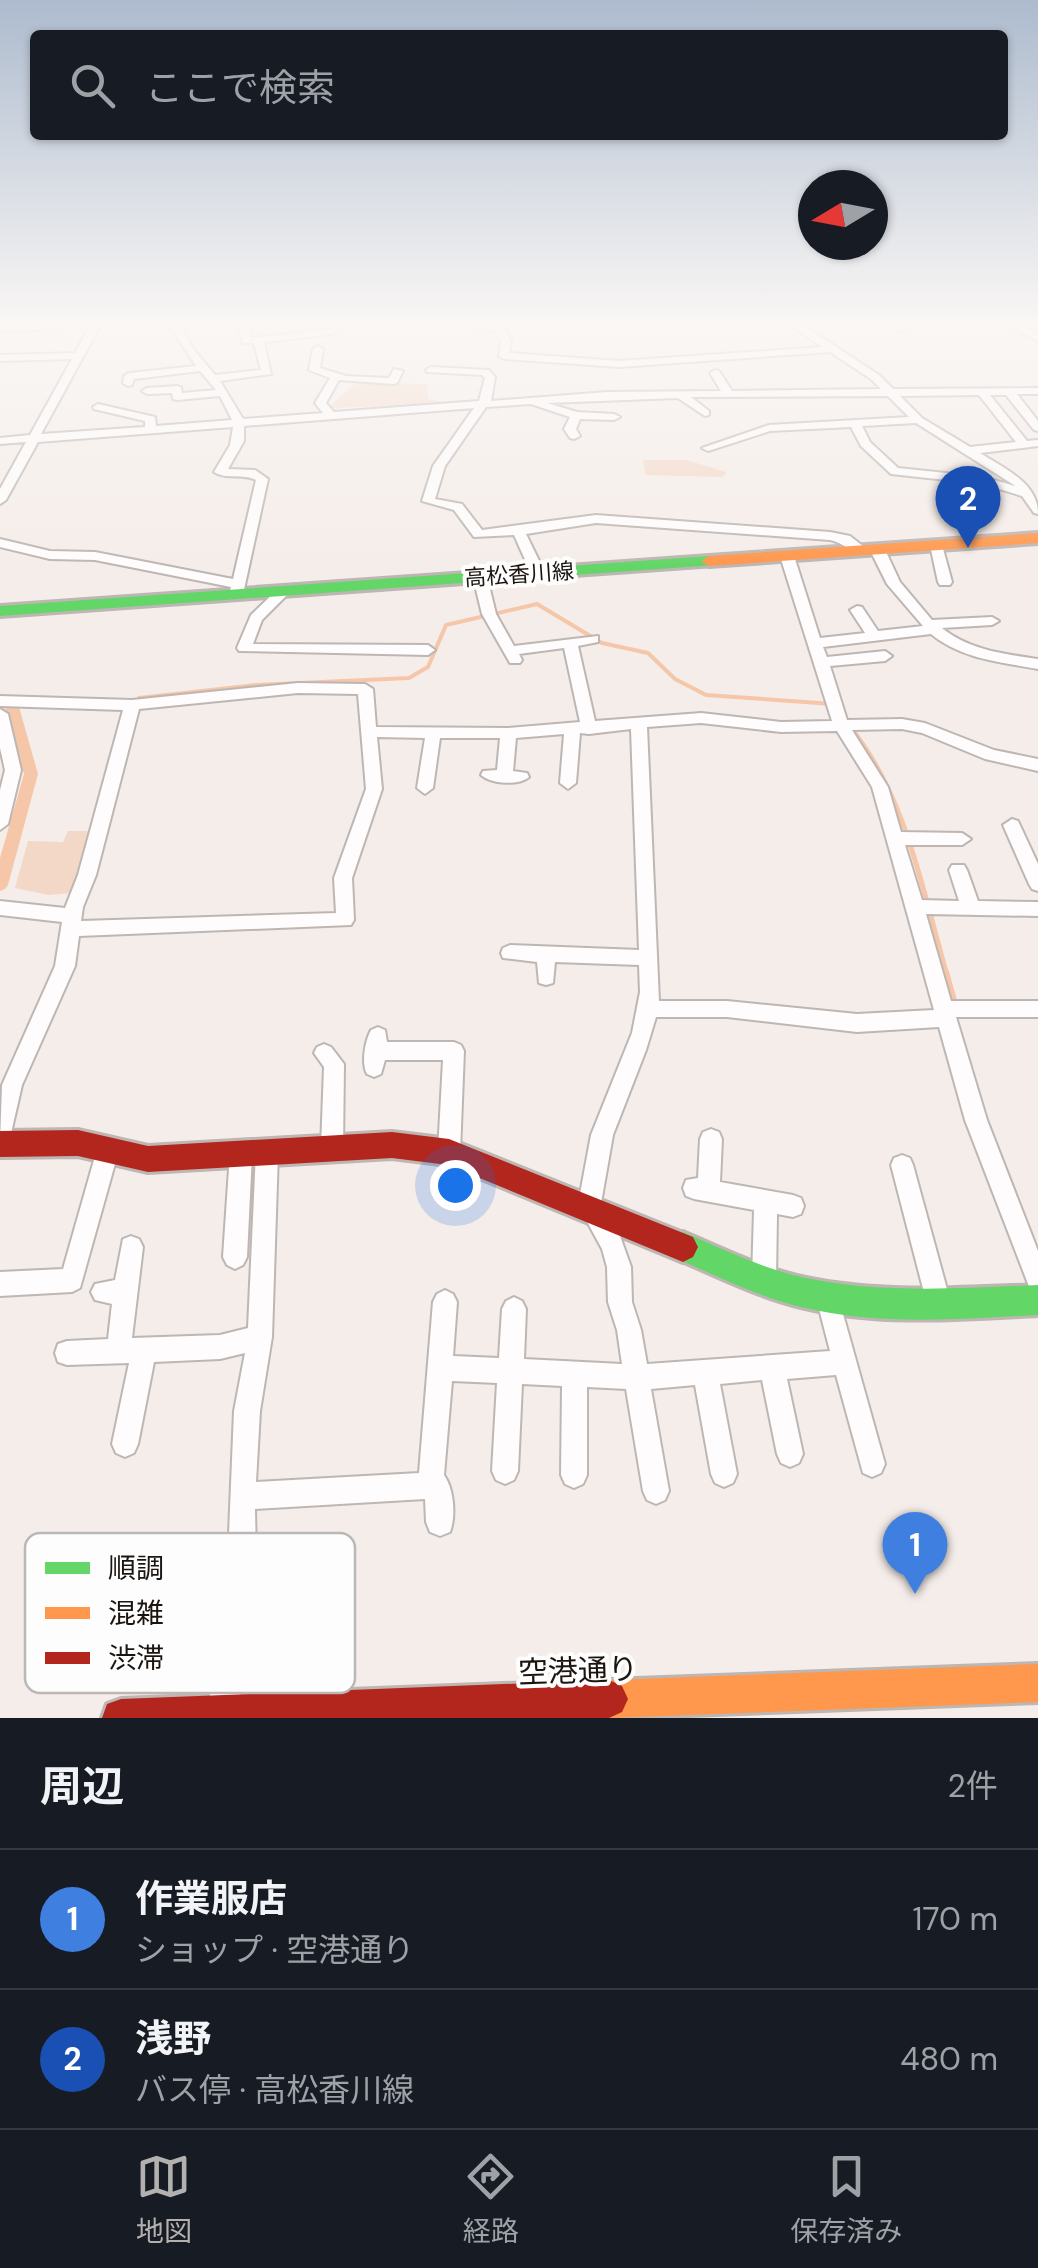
<!DOCTYPE html>
<html lang="ja">
<head>
<meta charset="utf-8">
<style>
  :root { --surface:#171b24; --page:#242831; --text:#f1f3f6; --muted:#9ea1a6; --line:#363941; --accent:#b3b1b0 }
  body { margin:0; font-family:"DM Sans","Noto Sans JP",sans-serif; background:var(--page); color:var(--text) }
  .compass { position:absolute; left:798px; top:170px; width:90px; height:90px; border-radius:50%; background:var(--surface); box-shadow:0 2px 8px #0004; rotate:260deg }
  .you { position:absolute; left:455px; top:1185px; width:35px; height:35px; margin:-25px; border:8px solid #fff; border-radius:50%; background:#1a73e8; box-shadow:0 0 0 15px #1a73e833 }
  .badge { display:grid; place-items:center; width:65px; height:65px; border-radius:50%; background:var(--accent); color:#fff; font-size:32px; font-weight:700 }
  .pin { position:absolute; translate:-50% -82px; filter:drop-shadow(0 2px 5px #0008) }
  .pin::after { content:''; position:absolute; top:52px; width:35px; height:30px; background:inherit; clip-path:polygon(0 0,100% 0,50% 100%) }
  .list { margin:0; padding:0; list-style:none }
  h2 { display:flex; justify-content:space-between; align-items:center; height:130px; margin:0; padding:0 40px; font-size:42px }
  h2 small { font-size:32px; font-weight:400; color:var(--muted) }
  .list li { display:grid; grid-template-columns:65px 1fr auto; gap:30px; align-items:center; box-sizing:border-box; height:140px; padding:0 40px; border-top:2px solid var(--line) }
  .list b { display:block; font-size:38px; white-space:nowrap }
  .list p { margin:0; font-size:32px; white-space:nowrap; color:var(--muted) }
  .list em { font-size:32px; font-style:normal; color:var(--muted) }
  .icon { flex:none; width:55px; height:55px; fill:none; stroke:currentColor; stroke-width:2; stroke-linecap:round; stroke-linejoin:round }
  .map { position:relative; flex:none; width:1038px; height:1718px; overflow:hidden }
  .search { position:absolute; background:var(--surface); box-shadow:0 2px 8px #0004; left:30px; right:30px; top:30px; height:110px; display:flex; align-items:center; gap:25px; box-sizing:border-box; padding:0 35px; border-radius:10px; color:var(--muted); font-size:38px }
  .sheet { height:410px; background:var(--surface) }
  nav { display:flex; justify-content:space-around; align-items:center; box-sizing:border-box; height:140px; border-top:2px solid var(--line); background:var(--surface); font-size:28px; color:var(--muted) }
  nav a { display:grid; justify-items:center; gap:5px }
  nav .on { color:var(--accent) }
  .map>svg:first-child { display:block }
  .green { fill:#f3d8c7 }
  .lines { fill:none; stroke-linecap:round; stroke-linejoin:round }
  .stream-far2 { stroke:#f6c6a8; stroke-width:4 }
  .stream-far1 { stroke:#f6c6a8; stroke-width:5 }
  .stream { stroke:#f6c6a8; stroke-width:6 }
  .canal { fill:#f6c6a8; fill-rule:evenodd }
  .street-casing { stroke:#beb6b2; stroke-width:4 }
  .fast-casing { stroke:#beb6b2; stroke-width:6 }
  .slow-casing { stroke:#beb6b2; stroke-width:6 }
  .jam-casing { stroke:#beb6b2; stroke-width:6 }
  .street { fill:#fefcfc; fill-rule:evenodd }
  .fast { fill:#63d668; fill-rule:evenodd }
  .slow { fill:#ff974d; fill-rule:evenodd }
  .jam { fill:#b3261e; fill-rule:evenodd }
  .labels { text-anchor:middle; stroke-width:8; stroke-linejoin:round; paint-order:stroke }
  .far-street-label { font-size:22px; fill:#1c140f; stroke:#fdfdfd }
  .near-street-label { font-size:30px; fill:#1c140f; stroke:#fdfdfd }
  .key { fill:#fdfdfd; stroke:#bab7b6; stroke-width:2.5 }
  .key-label { font-size:28px; fill:#1c140f }
</style>
</head>
<body>
<div class="map">
<svg width="1038" height="1718" viewBox="0 0 1038 1718">
  <rect width="100%" height="100%" fill="#f5ede9"/>
  <path class="green" d="M356,382l71,2 1,15 27,5 -127,4z
    M643,460h44l39,12 -3,5 -77,-2z
    M68,831h25l-22,62 -22,2 -34,-7 13,-47 35,1z"/>
  <g class="lines">
    <path class="stream-far2" d="M139,698l118,-13 152,-7 19,-11 18,-42 91,-21 65,39 46,10 27,26 31,16 127,9"/>
    <path class="stream-far1" d="M850,727c57,71 72,162 97,248"/>
    <path class="stream" d="M946,972l9,32"/>
    <path class="canal" d="M12,703l7,4 19,67 -30,111 -3,4 -5,2v-33l24,-84 -19,-67z"/>
    <g class="street-casing">
      <path id="street" d="M0,326h66l-5,3 -61,2z
        M90,326h10l-59,108 104,-7v-6l-51,-12 -1,-2 5,-3 57,13 1,9 76,-6 -12,-24 -43,4 -4,-1 -1,-6 -25,1 -5,-3 5,-3 30,-2 4,1 1,6 34,-3 -16,-19 -66,8 -2,6 -4,1 -5,-3 1,-7 5,-3 67,-7 -26,-40h10l14,24 21,25 46,-5 -7,-27h-11l-5,-17h10l3,12 83,-9 2,2 -5,3 -67,8 7,32 -51,7 23,38 80,-6 -8,-10 15,-25 -21,-8 4,-21 5,-3 5,3 -3,19 26,8 43,2 5,-9 9,2 -6,12 -4,1 -54,-4 -13,23 8,9 145,-11 6,-23 -3,-3 -55,-3 -1,-2 5,-3 58,3 6,7 -4,24 116,-9 114,-1 -11,-18 5,-3 4,1 13,20 149,-2 -10,-10 -41,-27 -211,15 -115,-8 -5,-3 2,-15 -6,-10 -32,-5h39l9,15 -2,12 110,8 203,-14 -30,-21h12l75,49 14,14 145,-1v6h-21l21,27v10l-4,-1 -28,-35h-16l37,46 11,-1v6l-58,7c23,15 58,29 58,61l-4,-1 -12,-17 -39,-12 -92,-10 -30,-28 -10,-19 -81,4 -62,20 -6,-3 67,-23 140,-8 -21,-21 -197,1 18,14v4l-4,1 -27,-18 -131,5 30,9 37,2 6,3 -6,3 -34,-1 -4,10 4,7 -6,3 -4,-1 -6,-9 6,-12 -39,-13 -45,3 -41,59 -10,33 27,5 20,26 114,-15 234,17 20,4 19,15 -2,3c-13,2 -24,-12 -37,-14l-234,-17 -70,11 19,39 -7,4 -7,-4 -17,-38 -40,2 -20,-27 -32,-9 11,-35 41,-58 -230,18v15l-16,28 27,1 13,9 -25,115 -7,4 -7,-4 2,-7 -136,-27 -45,-1 -50,-12v-8l50,12 45,1 138,27 23,-99c-13,-7 -30,0 -42,-8l16,-27 3,-18 -195,15 -32,58 -6,4v-15l26,-47 -26,2v-6l30,-3 42,-76 -72,2v-6l75,-2zM979,395l37,47 -46,5 -48,-29 -22,-22zM916,423l98,62 1,1 -31,-9 -86,-9 -28,-26 -8,-16z
        M894,326h10l2,3 -5,3z
        M1009,326h14l15,8v7z
        M936,541l6,4 10,37 -2,3h-10l-2,-3 -8,-37z
        M877,546l10,8 13,28 32,38 60,-3 7,4 -7,4 -50,3c27,22 62,26 96,31v10c-37,-7 -77,-10 -107,-35l-108,13 4,10 58,-6 7,5 -7,5 -55,5 17,54 55,-1 23,4 69,27 44,9v12l-53,-12 -63,-26 -20,-4 -50,1 36,57 13,45 61,1 9,6 -9,6h-57l17,55 37,1 -10,-31 3,-5h12l3,5 11,31 60,1v14l-112,-2 25,87h87v16h-82l31,103 51,131v42l-8,-4 -65,-169 -26,-93 -82,5 -130,-15h-71l-10,33 -33,85 -12,68 19,33 11,31 1,35 9,28 6,34 183,-13 -14,-54 4,-8 8,-4 8,4 49,175 -4,9 -9,4 -9,-4 -27,-98 -49,4 16,75 -4,9 -9,4 -9,-4 -4,-9 -15,-74 -42,4 17,90 -4,9 -9,4 -9,-4 -4,-9 -16,-89 -44,4 18,102 -4,9 -9,4 -9,-4 -4,-9 -17,-102 -39,-2v88l-4,9 -9,4 -9,-4 -4,-9 1,-89 -40,-2 -4,87 -4,9 -9,4 -9,-4 -4,-9 5,-88 -45,-2 -8,94c10,14 12,41 6,57l-10,4 -10,-4 -4,-10 -1,-23 -170,10 1,49 -13,64 -4,87 -4,9h-22l-4,-9 6,-87 13,-64 6,-147 11,-58 -25,6 -66,3 -16,82 -4,9 -9,4 -9,-4 -4,-9 17,-81 -62,2 -9,-3 -3,-9 3,-9 9,-3 41,-2 4,-35 -17,-4 -4,-8 4,-8 20,-4 8,-41 8,-3 8,3 4,8 -11,91 88,-3 28,-7 8,-176 3,-7 8,-3 8,3 3,7 -6,185 -12,74 -4,71 163,-9 14,-171 4,-8 8,-4 8,4 4,8 -4,54 46,2 3,-49 4,-8 8,-4 8,4 4,8 -2,50 98,5 -5,-34 -9,-28 -1,-35 -5,-18 -24,-44 13,-70 41,-102 8,-41 -1,-27 -84,-3 -2,21 -7,2 -7,-2 -2,-21 -34,-4 -2,-5 2,-5 7,-3 129,5 -8,-221 -42,5 -9,-1 -4,50 -8,6 -8,-6 4,-49 -48,4 -3,33 14,2 2,4c-10,9 -38,7 -48,-2l2,-4 14,-1 3,-32h-60l-7,50 -8,6 -8,-6 8,-50 -48,-1 5,52 -30,89 2,42 -3,5 -272,11 -4,30 -53,119 -11,48 -3,7 -8,3 2,-58 53,-119 7,-44 -62,-7v-14l65,7 13,-33 45,-165 -123,-4v-10l132,4 166,-17 67,1 8,5 3,38 132,1 72,-6 -16,-74 -45,6 3,6 -2,3h-10l-28,-49 -9,-37 7,-4 7,4 9,37 18,32 84,-10v6l-20,4 17,75 106,-8 80,9 51,-1 -52,-165 7,-4 7,4 26,82 45,-5 -15,-23 7,-4 5,1 16,24 45,-5 -36,-42 -17,-34zM298,693l60,1 8,95 -32,89 2,35 -255,8 2,-14 13,-32 43,-166zM701,723l80,9 56,-1 35,56 62,223 -77,4 -130,-13h-68l-12,-274z
        M284,587l7,4 -29,29 -9,24 175,1 7,5 -7,5 -189,-4 -2,-3 14,-33 28,-27z
        M0,709l8,5 13,56 -13,54 -8,6v-40l5,-20 -5,-22z
        M1012,819l6,2 20,43v27l-6,-2 -3,-5 -26,-59z
        M378,1027l7,3 2,12h67l7,3 3,6 -4,101 -3,7 -8,3 -8,-3 -3,-7 5,-92h-58l-4,14 -7,3 -7,-3c-6,-11 -2,-33 4,-44z
        M324,1044l7,3 13,17 -1,84 -3,7 -8,3 -8,-3 -3,-7 3,-81 -10,-14 3,-6z
        M711,1129l8,3 3,7 -2,43 73,13 8,3 3,8 -3,8 -8,3 -16,-3 -1,66 -4,8 -8,4 -8,-4 -4,-8 2,-70 -60,-11 -8,-3 -3,-8 3,-8 12,-2 2,-39 3,-7z
        M107,1143l8,3 3,7 -38,135 -8,4 -72,4v-24l63,-3 33,-116 3,-7z
        M241,1144l8,3 3,7 -5,103 -4,8 -8,4 -8,-4 -4,-8 7,-103 3,-7z
        M902,1155l8,3 3,7 38,139 -4,8 -8,4 -8,-4 -4,-8 -36,-139 3,-7z"/>
    </g>
    <g class="fast-casing">
      <path id="fast" d="M709,556l8,5 -2,4 -715,51v-10z
        M683,1232c40,17 80,37 123,46 76,16 156,10 232,7v30c-78,4 -160,11 -237,-8 -45,-11 -86,-32 -128,-50l-5,-10 5,-10z"/>
    </g>
    <g class="slow-casing">
      <path id="slow" d="M1038,533v10l-329,23 -8,-5 8,-5z
        M1038,1664v38l-429,16 -13,-6 -6,-13 6,-13 13,-6z"/>
    </g>
    <g class="jam-casing">
      <path id="jam" d="M78,1130l70,16 244,-14 57,7 244,98 5,10 -5,10 -10,5 -235,-97 -56,-7 -244,14 -70,-16 -78,1v-26z
        M609,1680l13,6 6,13 -6,13 -13,6h-507l5,-14 14,-5z"/>
    </g>
    <use href="#street" class="street"/>
    <use href="#fast" class="fast"/>
    <use href="#slow" class="slow"/>
    <use href="#jam" class="jam"/>
  </g>
  <linearGradient id="sky" x2="0" y2="1"><stop stop-color="#adbbce"/><stop offset="0.57" stop-color="#faf7f5"/><stop offset="1" stop-color="#faf7f5" stop-opacity="0"/></linearGradient>
  <rect width="1038" height="567" fill="url(#sky)"/>
  <g class="labels">
    <g class="far-street-label">
      <text transform="translate(519 574) rotate(-4)" y="8">高松香川線</text>
    </g>
    <g class="near-street-label">
      <text transform="translate(578 1671) rotate(-2)" y="10">空港通り</text>
    </g>
  </g>
  <rect x="25" y="1533" width="330" height="160" rx="15" class="key"/>
  <rect x="45" y="1562" width="45" height="12" fill="#63d668"/>
  <rect x="45" y="1607" width="45" height="12" fill="#ff974d"/>
  <rect x="45" y="1652" width="45" height="12" fill="#b3261e"/>
  <g class="key-label">
    <text x="108" y="1578">順調</text>
    <text x="108" y="1623">混雑</text>
    <text x="108" y="1668">渋滞</text>
  </g>
</svg>
<svg class="compass" viewBox="-18 -18 36 36"><path d="M0-13l5 13h-10z" fill="#e53935"/><path d="M0 13l5-13h-10z" fill="#9ea1a6"/></svg>
<div class="you"></div>
<div class="pin badge" style="left:915px;top:1594px;background:#3f7fe0">1</div>
<div class="pin badge" style="left:968px;top:548px;background:#1a4fb4">2</div>
<div class="search"><svg class="icon" aria-label="search" viewBox="0 0 24 24"><circle cx="10" cy="10" r="6"/><path d="M15 15l6 6"/></svg>ここで検索</div>
</div>
<section class="sheet">
<h2>周辺<small>2件</small></h2>
<ul class="list">
<li><span class="badge" style="background:#3f7fe0">1</span><div><b>作業服店</b><p>ショップ · 空港通り</p></div><em>170 m</em></li>
<li><span class="badge" style="background:#1a4fb4">2</span><div><b>浅野</b><p>バス停 · 高松香川線</p></div><em>480 m</em></li>
</ul>
</section>
<nav>
<a class="on"><svg class="icon" aria-label="map" viewBox="0 0 24 24"><path d="M3 6l6-2 6 2 6-2v14l-6 2-6-2-6 2zM9 4v14M15 6v14"/></svg>地図</a>
<a><svg class="icon" aria-label="directions" viewBox="0 0 24 24"><path d="M12 3l9 9-9 9-9-9zM9 14v-3h6M13 9l2 2-2 2"/></svg>経路</a>
<a><svg class="icon" aria-label="saved" viewBox="0 0 24 24"><path d="M7 4h10v16l-5-4-5 4z"/></svg>保存済み</a>
</nav>
</body>
</html>
